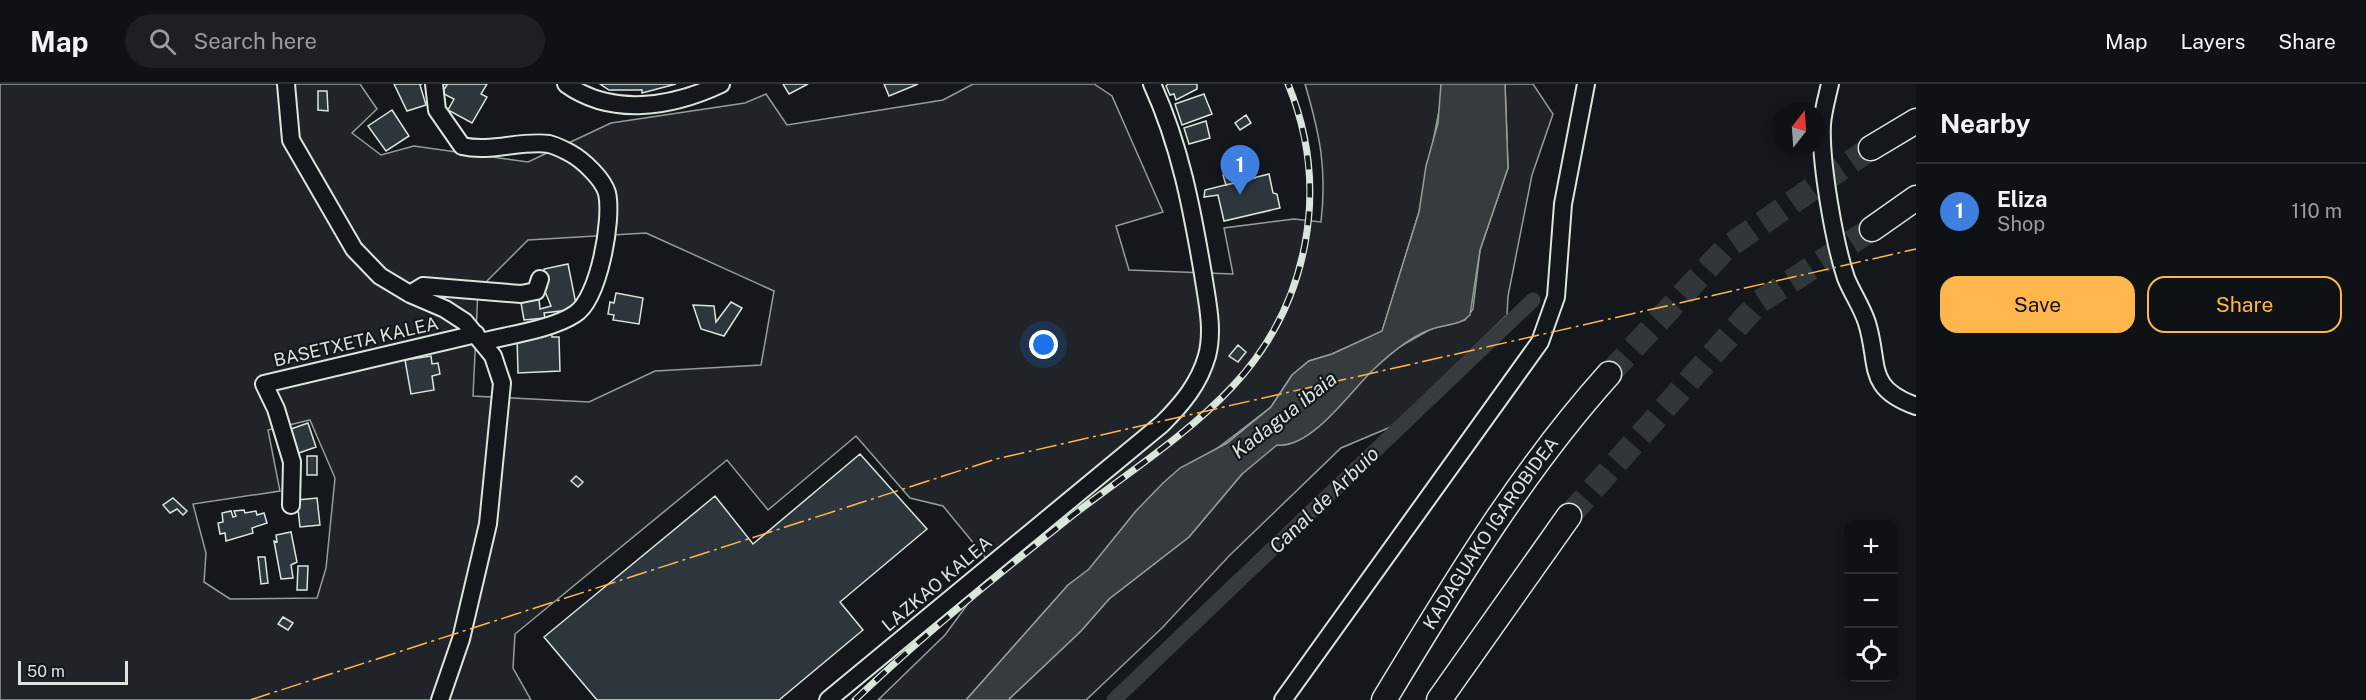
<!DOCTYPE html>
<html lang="en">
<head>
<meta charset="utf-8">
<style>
  :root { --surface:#0f1215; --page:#1d2022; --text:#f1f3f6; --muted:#9b9ea0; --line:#2f3234; --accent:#ffb74d }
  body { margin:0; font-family:"Public Sans",sans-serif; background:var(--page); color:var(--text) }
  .controls { position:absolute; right:18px; bottom:18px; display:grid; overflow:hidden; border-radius:12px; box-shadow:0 3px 9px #0003 }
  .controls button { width:54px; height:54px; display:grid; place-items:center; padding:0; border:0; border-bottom:2px solid var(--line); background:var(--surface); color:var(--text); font:30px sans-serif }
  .compass { position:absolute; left:1772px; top:18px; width:54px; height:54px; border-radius:50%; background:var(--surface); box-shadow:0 3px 9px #0003; rotate:17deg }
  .scale { position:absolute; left:18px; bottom:15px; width:110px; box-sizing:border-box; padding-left:6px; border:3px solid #d8e6dc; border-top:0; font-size:16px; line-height:21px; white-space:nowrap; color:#d8e6dc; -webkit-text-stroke:4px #14181c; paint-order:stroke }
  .you { position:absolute; left:1044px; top:261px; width:21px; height:21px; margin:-15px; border:4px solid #fff; border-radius:50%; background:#1a73e8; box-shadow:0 0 0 9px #1a73e833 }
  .badge { display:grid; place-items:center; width:39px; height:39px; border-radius:50%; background:var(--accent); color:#fff; font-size:20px; font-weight:700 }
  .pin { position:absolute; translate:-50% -50px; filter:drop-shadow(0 2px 3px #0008) }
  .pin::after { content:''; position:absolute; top:32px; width:21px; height:18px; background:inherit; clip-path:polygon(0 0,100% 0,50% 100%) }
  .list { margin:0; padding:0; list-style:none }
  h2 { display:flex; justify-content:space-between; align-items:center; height:78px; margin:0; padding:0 24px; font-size:26px }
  h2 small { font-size:20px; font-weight:400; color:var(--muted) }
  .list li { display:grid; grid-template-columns:39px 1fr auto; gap:18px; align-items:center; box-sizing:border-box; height:96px; padding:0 24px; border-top:2px solid var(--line) }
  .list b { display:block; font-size:22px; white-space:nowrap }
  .list p { margin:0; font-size:20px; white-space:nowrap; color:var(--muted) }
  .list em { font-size:20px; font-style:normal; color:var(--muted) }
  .actions { display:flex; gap:12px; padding:18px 24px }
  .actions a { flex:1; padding:14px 0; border:2px solid var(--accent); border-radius:18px; text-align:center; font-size:21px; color:var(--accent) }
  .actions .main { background:var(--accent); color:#111 }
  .icon { flex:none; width:33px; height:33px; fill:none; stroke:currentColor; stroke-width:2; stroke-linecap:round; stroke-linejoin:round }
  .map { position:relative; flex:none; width:1916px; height:616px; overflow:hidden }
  header { display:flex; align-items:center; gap:36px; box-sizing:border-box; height:84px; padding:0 30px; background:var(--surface); border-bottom:2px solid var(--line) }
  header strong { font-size:28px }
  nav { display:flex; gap:33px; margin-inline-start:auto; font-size:21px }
  .search { width:420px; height:54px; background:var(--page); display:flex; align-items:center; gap:15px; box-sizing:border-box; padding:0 21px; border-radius:33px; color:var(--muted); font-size:22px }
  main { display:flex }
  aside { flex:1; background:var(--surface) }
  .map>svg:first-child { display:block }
  .green { fill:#202428; stroke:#939e99; stroke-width:1.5; fill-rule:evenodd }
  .water { fill:#363b3e; stroke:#939e99; stroke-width:1.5 }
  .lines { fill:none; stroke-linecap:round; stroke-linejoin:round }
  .canal { stroke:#363b3e; stroke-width:15 }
  .building { fill:#2c363c; stroke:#d8e6dc; stroke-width:1.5 }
  .highway-tunnel { stroke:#313739; stroke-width:24; stroke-dasharray:24 12; stroke-linecap:butt }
  .minor-casing { stroke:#d8e6dc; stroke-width:20 }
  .highway-casing { stroke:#d8e6dc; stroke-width:27 }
  .minor { stroke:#14181c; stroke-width:16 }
  .highway { stroke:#14181c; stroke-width:24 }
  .rail-casing { stroke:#d8e6dc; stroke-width:7 }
  .rail { stroke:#14181c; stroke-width:4.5; stroke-dasharray:14; stroke-linecap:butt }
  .power { stroke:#ffb74d; stroke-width:1.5; stroke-dasharray:21 4.5 3 4.5; stroke-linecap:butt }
  .labels { text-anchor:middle; stroke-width:4.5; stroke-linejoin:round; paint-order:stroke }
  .street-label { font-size:18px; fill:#d8e6dc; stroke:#14181c }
  .water-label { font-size:20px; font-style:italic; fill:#d8e6dc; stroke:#14181c }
</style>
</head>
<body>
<header>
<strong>Map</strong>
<div class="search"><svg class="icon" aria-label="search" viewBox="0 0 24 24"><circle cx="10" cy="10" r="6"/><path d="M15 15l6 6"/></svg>Search here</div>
<nav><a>Map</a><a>Layers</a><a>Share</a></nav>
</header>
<main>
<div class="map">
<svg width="1916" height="616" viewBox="0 0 1916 616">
  <rect width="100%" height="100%" fill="#14181c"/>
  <path class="green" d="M0,0h360l17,25 -25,24 29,22 33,-9 114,16 83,-39 134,-20 21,-9 21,31 156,-25 30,-16h121l18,12 51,116 -47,14 13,44 104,4 -9,-46 70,-9 27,3c6,-53 -1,-87 -16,-138h136l1,12 -23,116 -37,120 -50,22 -23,7 -17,14 -21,32 -135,104 -47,59 -21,15 -102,115h-88l67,-65 49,-67 -51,-62 -33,-8 -54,-62 -88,74 -41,-50 -212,174 -2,34 18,32h-531zM646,149l128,58 -13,74 -106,6 -66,31 -116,-6 5,-106 50,-50zM310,336l25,58 -9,90 -9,30 -87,1 -26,-17 2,-29 -13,-49 87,-13 -12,-61z
    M1505,0h28l20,30 -21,61 -24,121 -1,19 -114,111 -52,22 -112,108 -67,72 -76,72h-78l73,-69 28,-32 80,-62 53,-63 23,-20 12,-10 40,-17 57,-59 25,-21 32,-18 34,-9 8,-11 7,-59 28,-82z"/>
  <path class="water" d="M1441,0h64l3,84 -28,82 -10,65c-10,11 -25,9 -38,14 -21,7 -41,24 -57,39 -24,22 -63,81 -98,77l-35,29 -53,63 -80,62 -28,32 -73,69h-42l102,-115 21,-16 47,-58 27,-28 17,-15 47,-25 44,-36 21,-32 17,-14 23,-7 50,-23 37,-119 7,-46 12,-43z"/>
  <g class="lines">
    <path class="canal" d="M1114,616l419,-400"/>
  </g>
  <path class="building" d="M394,0h28l-2,1 6,20 -19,6z
    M444,0h43l-6,10 6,3 -15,26 -24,-13 6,-11 -12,-6 5,-8z
    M600,0h76l-34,9v-3h-33z
    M783,0h25l-19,10z
    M884,0h34l-29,12z
    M1168,0h29v5l-21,11 -2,-6 -4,1 -4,-9z
    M318,7h9l1,20 -10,-1z
    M1204,10l8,20 -30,11 -7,-21z
    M392,26l17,26 -23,15 -18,-25z
    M1246,31l5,8 -11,7 -5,-7z
    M1206,37l4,17 -21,6 -5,-16z
    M1247,77l8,17 -29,7 -3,-10 11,-2 1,-7z
    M1269,90l4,19 4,1 3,14 -56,13 -6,-26 -14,2 1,-7z
    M568,180l9,45 -33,4 1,5 -21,2 -3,-17 18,-4 1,10 11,-3 -7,-17 3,-1 -3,-19z
    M616,209l27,5 -4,26 -26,-4 1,-5 -6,-1 2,-12 4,1z
    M731,218l11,6 -18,28 -23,-7 -8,-24 21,1 2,16z
    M551,245l1,8h7l1,34 -42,2 -1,-36z
    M1238,261l8,7 -8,10 -9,-6z
    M431,272l1,8 6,-1 2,11 -8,2 2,14 -23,4 -6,-34z
    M308,339l8,24 -20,7 -8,-24z
    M860,370l67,75 -87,73 23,28 -84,70h-182l-53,-63 171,-141 38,48z
    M307,372h10v19h-10z
    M576,392l7,6 -5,5 -7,-6z
    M173,414l14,13 -4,4 -6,-6 -7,4 -7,-8z
    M317,414l3,27 -20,2 -3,-27z
    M244,426l1,3 11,-2 1,4 7,-2 3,10 -15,5 1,5 -27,8 -1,-8 -5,1 -2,-11 5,-1 -1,-9 9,-2 2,6 3,-1 -2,-5z
    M291,448l6,30 -6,3 2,13 -12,1 -7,-38 3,1 -1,-7z
    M258,473h7l3,26 -7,1z
    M298,482h10l-1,24h-10z
    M283,533l10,6 -5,7 -10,-6z"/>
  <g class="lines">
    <path class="highway-tunnel" d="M1609,290l116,-125 146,-101
      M1569,432l190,-214 113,-73"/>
    <g class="minor-casing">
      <path id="minor" d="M286,0l5,56 63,109 26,27 30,18 35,15 20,13 28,34 9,27 -14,141 -27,115 -21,61
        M434,0l3,26 25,36c29,7 58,-6 87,-2 6,1 15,6 21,9 13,7 33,26 37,40 6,26 -8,106 -32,121 -22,15 -67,21 -93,28
        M566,0c46,33 106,23 155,0
        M1830,0c-3,13 -7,27 -8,40 -2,37 12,118 24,154 6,15 16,29 21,45 13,42 -2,65 49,83
        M410,210l13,-8 98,8 15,-3 4,-12
        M291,421l1,-43 -16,-53 -12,-25 212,-50
        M828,616l334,-276c20,-20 37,-40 45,-68 7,-27 0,-55 -4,-82 -11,-65 -23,-129 -51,-190
        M1283,616l257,-358 16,-45 7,-93 23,-120"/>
    </g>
    <g class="highway-casing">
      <g id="highway">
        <path d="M1871,64l45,-27"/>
        <path d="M1872,145l44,-31"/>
        <path id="s1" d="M1384,616c69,-114 136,-227 225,-326"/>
        <path d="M1439,616l130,-184"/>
      </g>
    </g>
    <use href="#minor" class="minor"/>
    <use href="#highway" class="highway"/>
    <g class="rail-casing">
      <path id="rail" d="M855,616c69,-66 144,-126 218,-185 53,-41 113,-79 159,-128 77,-82 99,-199 56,-303"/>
    </g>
    <use href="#rail" class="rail"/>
    <path class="power" d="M250,616l746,-241 920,-210"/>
  </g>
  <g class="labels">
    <g class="street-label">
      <text transform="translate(356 258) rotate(-13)" y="6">BASETXETA KALEA</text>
      <text dy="6" stroke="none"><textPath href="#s1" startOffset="198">KADAGUAKO IGAROBIDEA</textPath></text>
      <text transform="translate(937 500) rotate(-40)" y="6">LAZKAO KALEA</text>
    </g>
    <g class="water-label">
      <text transform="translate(1284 331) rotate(-38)" y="7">Kadagua ibaia</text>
      <text transform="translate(1324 416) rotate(-44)" y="7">Canal de Arbuio</text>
    </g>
  </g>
</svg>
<div class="controls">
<button>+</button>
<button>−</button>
<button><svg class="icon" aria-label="locate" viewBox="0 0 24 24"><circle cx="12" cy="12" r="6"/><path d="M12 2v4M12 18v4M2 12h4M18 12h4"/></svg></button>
</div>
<svg class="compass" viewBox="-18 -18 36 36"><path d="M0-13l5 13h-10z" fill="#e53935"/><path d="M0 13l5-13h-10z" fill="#9b9ea0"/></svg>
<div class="scale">50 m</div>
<div class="you"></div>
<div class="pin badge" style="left:1240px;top:111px;background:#3f7fe0">1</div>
</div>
<aside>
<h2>Nearby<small></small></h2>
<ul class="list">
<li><span class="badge" style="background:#3f7fe0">1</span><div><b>Eliza</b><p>Shop</p></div><em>110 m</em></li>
</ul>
<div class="actions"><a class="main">Save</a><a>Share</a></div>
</aside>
</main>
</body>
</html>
